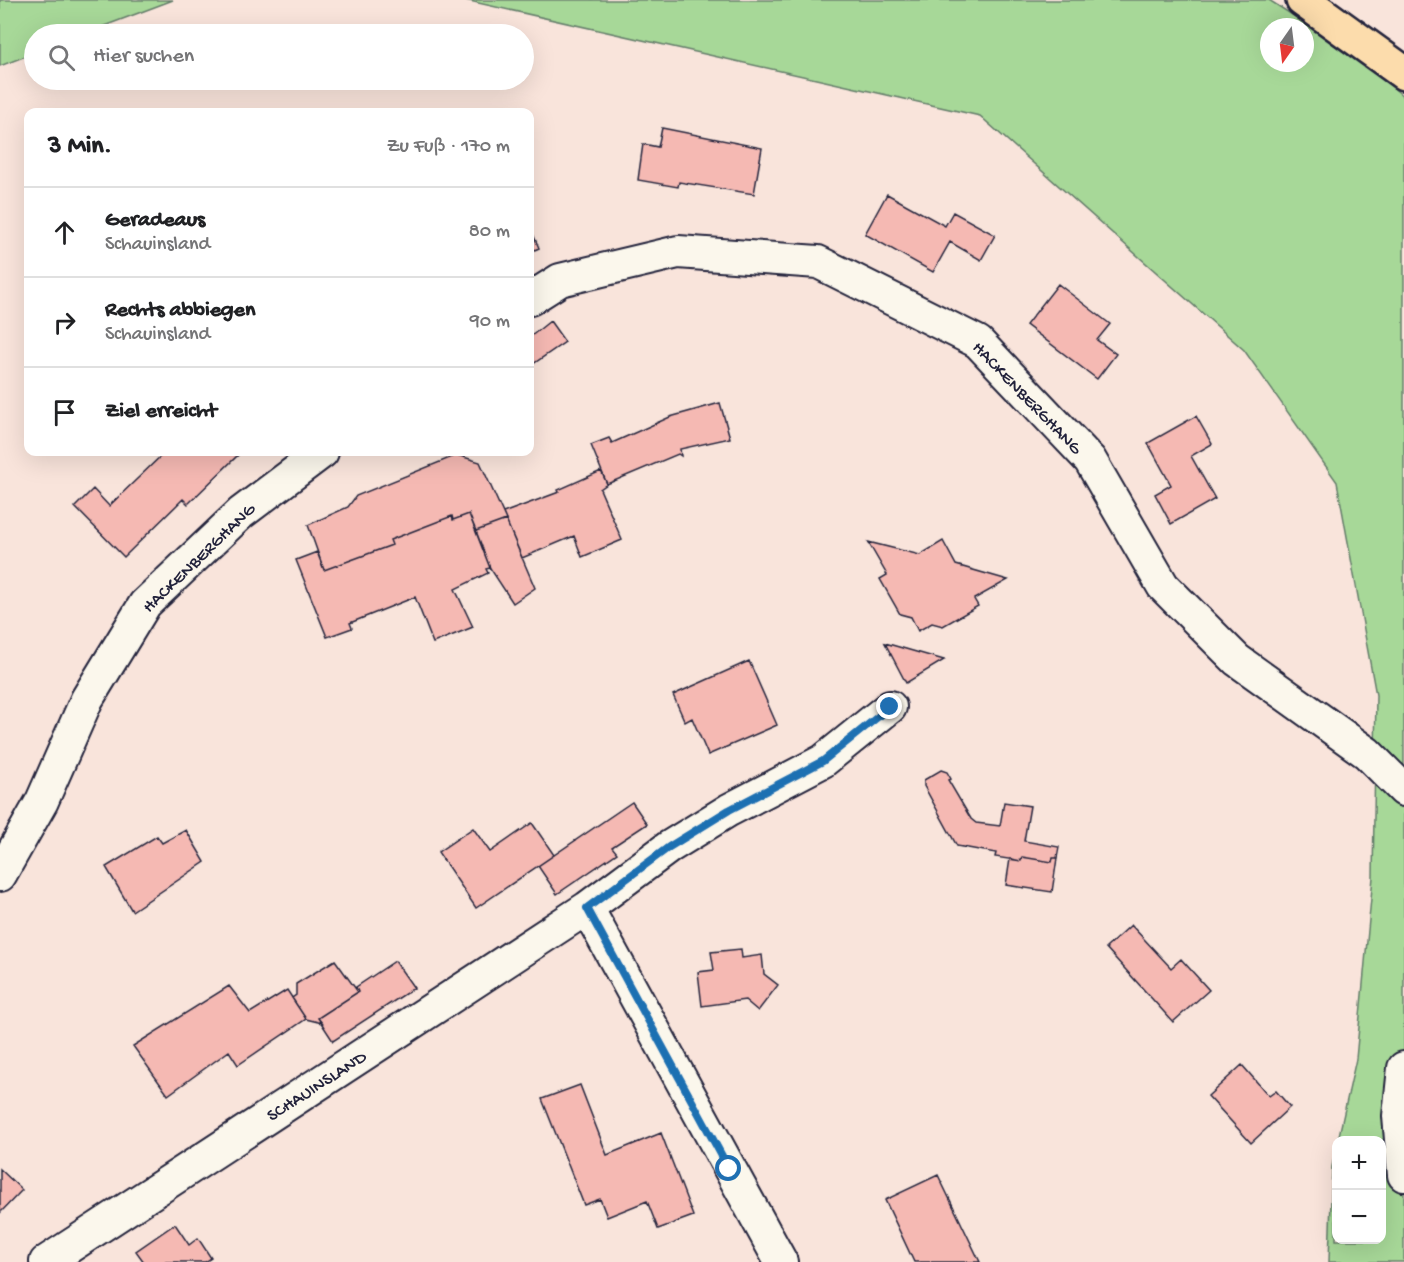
<!DOCTYPE html>
<html lang="de">
<head>
<meta charset="utf-8">
<style>
  :root { --surface:#fff; --page:#f6f6f6; --text:#202124; --muted:#757577; --line:#e0e0e0 }
  body { margin:0; font-family:"Gochi Hand",sans-serif; background:var(--page); color:var(--text) }
  .controls { position:absolute; right:18px; bottom:18px; display:grid; overflow:hidden; border-radius:12px; box-shadow:0 6px 24px #0002 }
  .controls button { width:54px; height:54px; display:grid; place-items:center; padding:0; border:0; border-bottom:2px solid var(--line); background:var(--surface); color:var(--text); font:30px sans-serif }
  .compass { position:absolute; left:1260px; top:18px; width:54px; height:54px; border-radius:50%; background:var(--surface); box-shadow:0 6px 24px #0002; rotate:194deg }
  .stop { position:absolute; width:18px; height:18px; margin:-14px; border:4px solid #1f6fb2; border-radius:50%; background:#fff }
  .stop.end { background:#1f6fb2; border-color:#fff; box-shadow:0 2px 6px #0008 }
  .list { margin:0; padding:0; list-style:none }
  h2 { display:flex; justify-content:space-between; align-items:center; height:78px; margin:0; padding:0 24px; font-size:26px }
  h2 small { font-size:20px; font-weight:400; color:var(--muted) }
  .list li { display:grid; grid-template-columns:39px 1fr auto; gap:18px; align-items:center; box-sizing:border-box; height:90px; padding:0 24px; border-top:2px solid var(--line) }
  .list b { display:block; font-size:22px; white-space:nowrap }
  .list p { margin:0; font-size:20px; white-space:nowrap; color:var(--muted) }
  .list em { font-size:20px; font-style:normal; color:var(--muted) }
  .icon { flex:none; width:33px; height:33px; fill:none; stroke:currentColor; stroke-width:2; stroke-linecap:round; stroke-linejoin:round }
  .map { position:relative; flex:none; width:1404px; height:1262px; overflow:hidden }
  .search { position:absolute; background:var(--surface); box-shadow:0 6px 24px #0002; left:24px; top:24px; width:510px; height:66px; display:flex; align-items:center; gap:15px; box-sizing:border-box; padding:0 21px; border-radius:33px; color:var(--muted); font-size:22px }
  .panel { position:absolute; background:var(--surface); box-shadow:0 6px 24px #0002; left:24px; top:108px; width:510px; height:348px; border-radius:12px }
  .map>svg:first-child { display:block }
  .green { fill:#a7d898; stroke:#647d6a; stroke-width:1.5; fill-rule:evenodd }
  .building { fill:#f5b9b3; stroke:#22223b; stroke-width:1.5 }
  .lines { fill:none; stroke-linecap:round; stroke-linejoin:round }
  .minor-casing { stroke:#22223b; stroke-width:36 }
  .major-casing { stroke:#22223b; stroke-width:38 }
  .minor { stroke:#fbf7ec; stroke-width:32 }
  .major { stroke:#fcdcac; stroke-width:33 }
  .route { stroke:#1f6fb2; stroke-width:8 }
  .labels { text-anchor:middle; stroke-width:4.5; stroke-linejoin:round; paint-order:stroke }
  .street-label { font-size:18px; fill:#22223b; stroke:#fbf7ec }
</style>
</head>
<body>
<div class="map">
<svg width="1404" height="1262" viewBox="0 0 1404 1262">
  <rect width="100%" height="100%" fill="#f9e4db"/>
  <filter id="ink" filterUnits="userSpaceOnUse"><feTurbulence type="fractalNoise" baseFrequency=".0167" numOctaves="2"/><feDisplacementMap in="SourceGraphic" scale="12" xChannelSelector="R" yChannelSelector="G"/><feConvolveMatrix kernelMatrix="1 2 1 2 8 2 1 2 1" color-interpolation-filters="sRGB"/></filter>
  <g filter="url(#ink)">
    <path class="green" d="M0,0h173l-90,34h-49v19l-34,13z
      M465,0h804l86,55 49,42v1165h-75l3,-95 4,-20v93h46v-100h-44l18,-81 17,-182 3,-182 -39,-213 -93,-132 -264,-234zM1269,27h36v36h-36z"/>
    <path class="building" d="M662,128l100,20 -8,46 -75,-12 -1,5 -40,-7 5,-36 15,3z
      M887,194l58,32 8,-14 42,23 -14,25 -31,-18 -17,30 -68,-38z
      M530,227l9,21 -9,4z
      M1058,284l52,40 -13,16 19,14 -19,25 -71,-54z
      M550,321l15,21 -35,24v-29z
      M720,403l10,35 -50,11 1,7 -3,-2 -71,30 -16,-39 18,-7 3,5 58,-26z
      M1196,416l16,28 -21,12 24,43 -44,25 -16,-30 16,-9 -23,-42z
      M165,452h71l3,2 -51,50 -5,-5 -59,58 -49,-50 18,-18 16,17z
      M457,455l23,7 26,58 -30,11 -7,-17 -16,6 -1,-4 -62,24 2,5 -68,25 -16,-45 40,-18 8,-11z
      M601,471l6,13 -7,5 22,51 -40,17 -8,-21 -52,22 -19,-45 56,-21 -1,-2z
      M469,514l21,54 -4,1 2,4 -33,16 18,38 -40,16 -18,-46 -65,26 2,5 -25,9 -31,-77 21,-8 7,18 68,-25 -2,-5 62,-24 1,4z
      M506,520l29,68 -22,15 -23,-35 -14,-37z
      M943,541l13,24 52,15 -34,19 4,7 -35,20 -11,-3 -14,8 -7,-14 -11,-3 -20,-35 7,-4 -19,-33 52,13z
      M885,643l59,17 -38,23z
      M749,661l28,64 -69,30 -16,-37 -7,4 -12,-27z
      M941,770l6,2 4,7 -3,1 23,39 5,4 24,3 4,-24 26,4 -6,35 35,6 -2,11h-4l-1,4 -30,-5 -1,4 -26,-4 1,-4 -39,-7 -33,-60v-6z
      M632,802l15,22 -35,23 5,6 -60,41 -19,-28z
      M532,823l22,32 -78,53 -38,-56 35,-24 17,24z
      M186,830l19,32 -73,49 -26,-44 51,-31 5,7z
      M1022,857l30,5 1,-4h4l-5,34 -46,-7 4,-26 11,2z
      M1131,925l40,43 10,-9 28,31 -36,32 -67,-74z
      M741,949l1,9 20,-3 2,19 14,11 -20,26 -13,-11 -43,6 -4,-34 16,-2 -3,-18z
      M335,960l23,32 -40,26 4,5 -16,-4 -14,-21 4,-3v-11z
      M395,961l19,27 -81,53 -15,-23 40,-26 -2,-5z
      M229,986l21,27 37,-23 19,29 -68,46 -9,-14 -61,44 -35,-49z
      M1242,1065l27,31 7,-5 14,16 -39,36 -43,-47z
      M580,1085l27,70 54,-22 32,83 -35,13 -11,-28 -40,16 -7,-18 -16,6 -42,-106z
      M0,1169l22,21 -22,23z
      M938,1175l42,87h-66l-29,-62z
      M175,1224l14,21 9,-7 13,20 -6,4h-61l-8,-11z"/>
    <g class="lines">
      <g class="minor-casing">
        <path id="minor" d="M530,299l30,-19 118,-28 140,10 160,80 112,118 73,126 74,74 130,93 37,37
          M0,875l42,-74 45,-102 58,-95 96,-91 81,-61
          M587,908l194,354
          M1404,1068l-5,48 5,59
          M46,1262l541,-354 82,-61 60,-37 94,-49 67,-54"/>
      </g>
      <g class="major-casing">
        <path id="major" d="M1303,0l101,73"/>
      </g>
      <use href="#minor" class="minor"/>
      <use href="#major" class="major"/>
    </g>
  </g>
  <g class="lines" filter="url(#ink)">
    <path class="route" d="M729,1169l-142,-261 82,-61 60,-37 94,-49 67,-54"/>
  </g>
  <g class="labels">
    <g class="street-label">
      <text transform="translate(1028 397) rotate(46)" y="6">HACKENBERGHANG</text>
      <text transform="translate(198 557) rotate(-44)" y="6">HACKENBERGHANG</text>
      <text transform="translate(316 1085) rotate(-33)" y="6">SCHAUINSLAND</text>
    </g>
  </g>
</svg>
<div class="controls">
<button>+</button>
<button>−</button>
</div>
<svg class="compass" viewBox="-18 -18 36 36"><path d="M0-13l5 13h-10z" fill="#e53935"/><path d="M0 13l5-13h-10z" fill="#757577"/></svg>
<div class="stop" style="left:729px;top:1169px"></div>
<div class="stop end" style="left:890px;top:707px"></div>
<div class="search"><svg class="icon" aria-label="search" viewBox="0 0 24 24"><circle cx="10" cy="10" r="6"/><path d="M15 15l6 6"/></svg>Hier suchen</div>
<section class="panel">
<h2>3 Min.<small>Zu Fuß · 170 m</small></h2>
<ul class="list">
<li><svg class="icon" aria-label="ahead" viewBox="0 0 24 24"><path d="M12 20V5M6 11l6-6 6 6"/></svg><div><b>Geradeaus</b><p>Schauinsland</p></div><em>80 m</em></li>
<li><svg class="icon" aria-label="right" viewBox="0 0 24 24"><path d="M7 20v-9h11M14 6l5 5-5 5"/></svg><div><b>Rechts abbiegen</b><p>Schauinsland</p></div><em>90 m</em></li>
<li><svg class="icon" aria-label="arrive" viewBox="0 0 24 24"><path d="M6 21V4h12l-3 4 3 4H6"/></svg><div><b>Ziel erreicht</b></div></li>
</ul>
</section>
</div>
</body>
</html>
